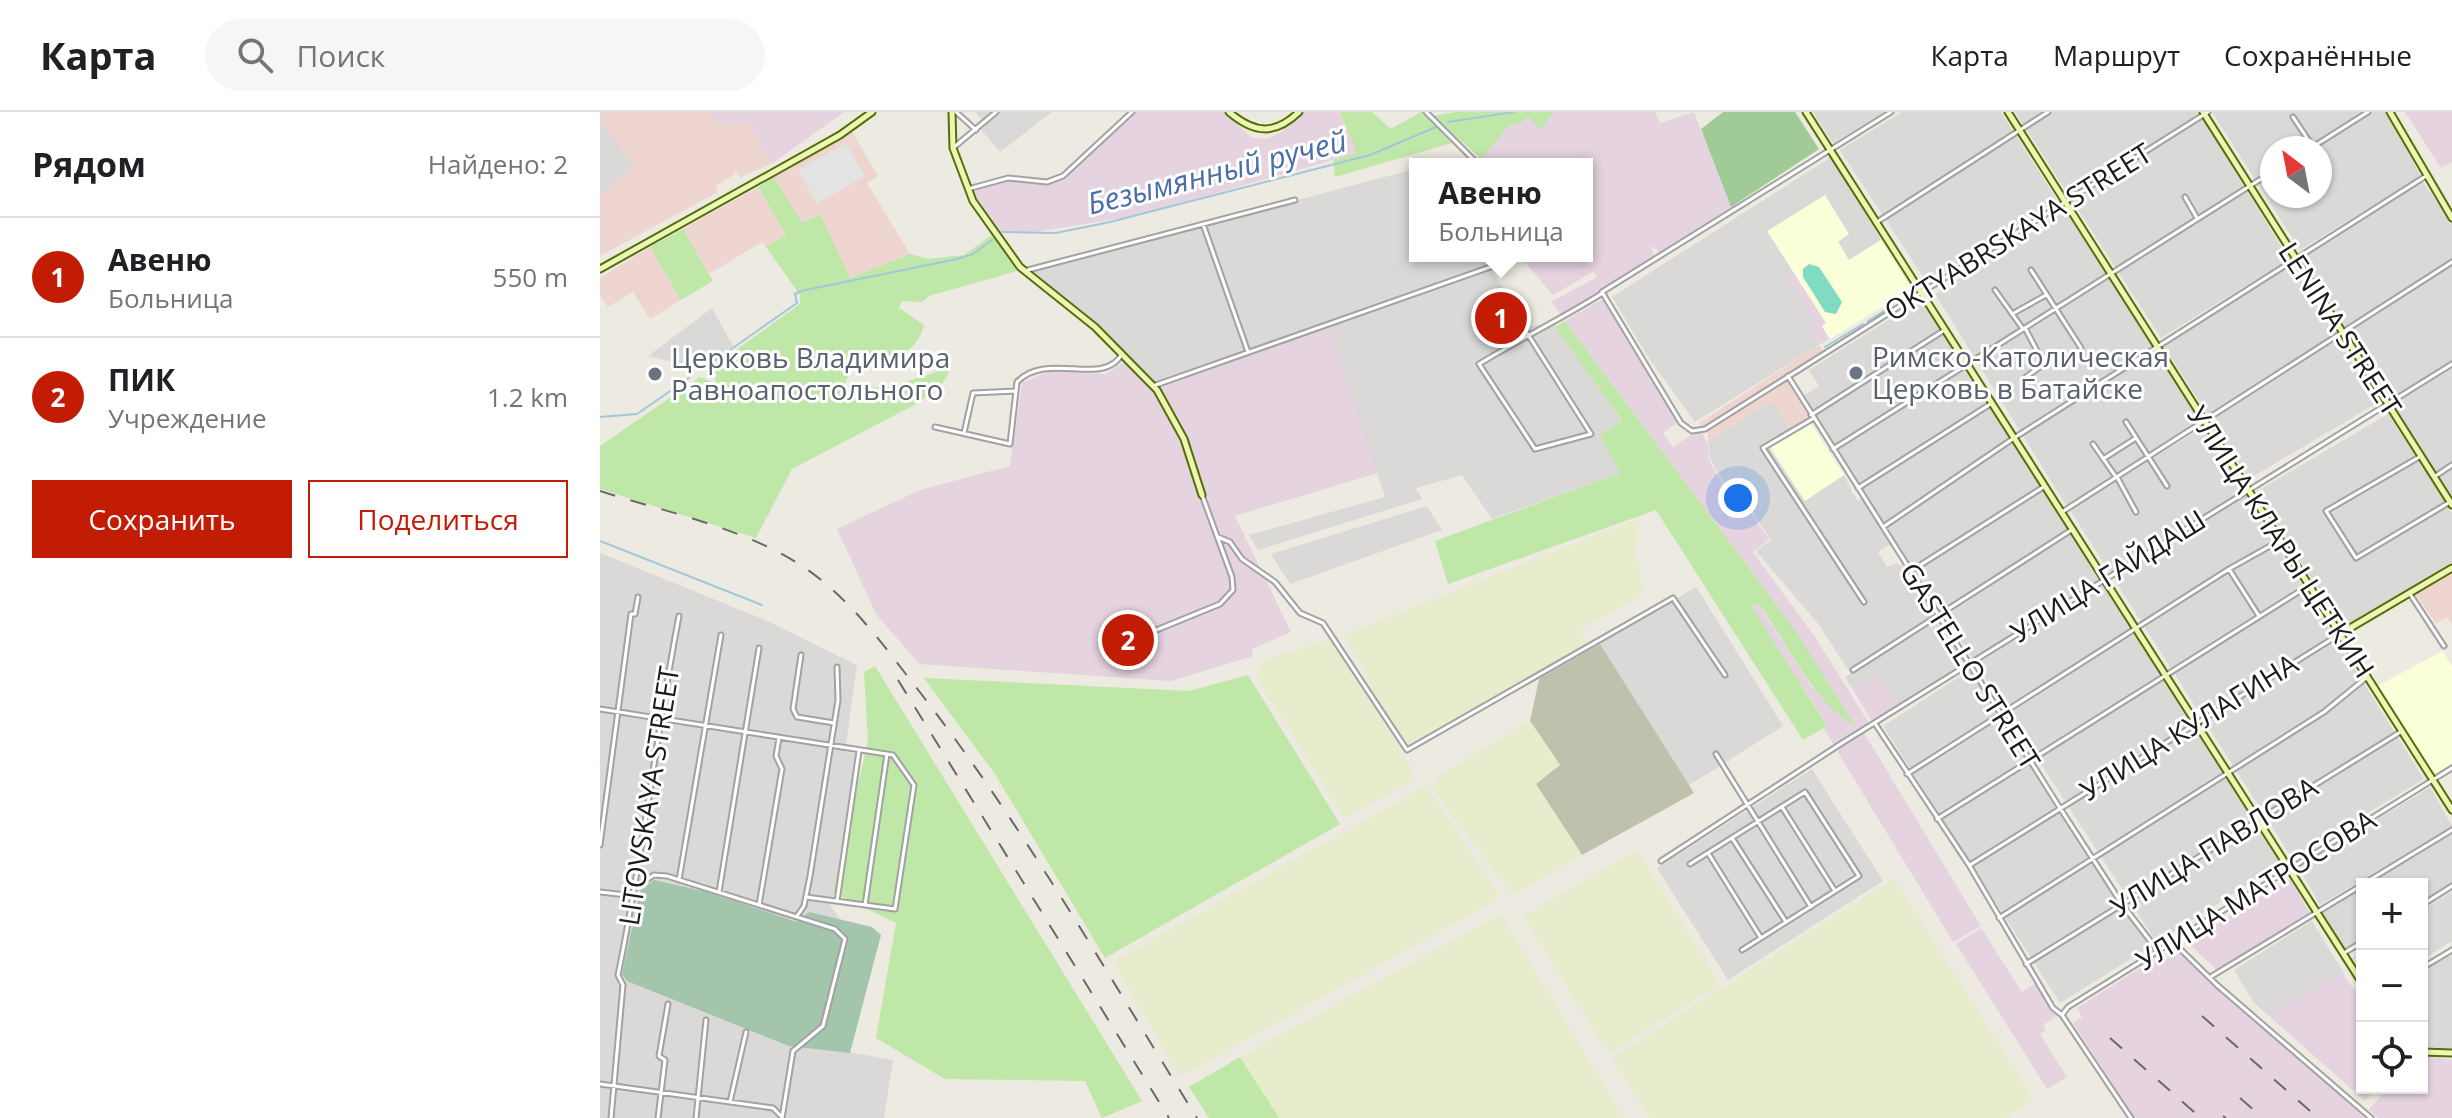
<!DOCTYPE html>
<html lang="ru">
<head>
<meta charset="utf-8">
<style>
  :root { --surface:#fff; --page:#f6f6f6; --text:#202124; --muted:#757577; --line:#e0e0e0; --accent:#c21c05 }
  body { margin:0; font-family:"Open Sans",sans-serif; background:var(--page); color:var(--text) }
  .controls { position:absolute; right:24px; bottom:24px; display:grid; overflow:hidden; border-radius:0px; box-shadow:0 2px 6px #0004 }
  .controls button { width:72px; height:72px; display:grid; place-items:center; padding:0; border:0; border-bottom:2px solid var(--line); background:var(--surface); color:var(--text); font:40px sans-serif }
  .compass { position:absolute; left:1660px; top:24px; width:72px; height:72px; border-radius:50%; background:var(--surface); box-shadow:0 2px 6px #0004; rotate:328deg }
  .you { position:absolute; left:1138px; top:386px; width:28px; height:28px; margin:-20px; border:6px solid #fff; border-radius:50%; background:#1a73e8; box-shadow:0 0 0 12px #1a73e833 }
  .badge { display:grid; place-items:center; width:52px; height:52px; border-radius:50%; background:var(--accent); color:#fff; font-size:26px; font-weight:700 }
  .pin { position:absolute; translate:-50% -50%; border:4px solid #fff; box-shadow:0 2px 8px #0006 }
  .popup { position:absolute; left:809px; top:46px; width:184px; height:104px; box-sizing:border-box; display:grid; place-content:center; border-radius:0px; background:var(--surface); filter:drop-shadow(0 2px 6px #0005); font-size:26px; white-space:nowrap; color:var(--muted) }
  .popup b { font-size:30px; color:var(--text) }
  .popup::after { content:''; position:absolute; left:50%; top:100%; margin-left:-16px; border:16px solid transparent; border-top-color:var(--surface) }
  .list { margin:0; padding:0; list-style:none }
  h2 { display:flex; justify-content:space-between; align-items:center; height:104px; margin:0; padding:0 32px; font-size:34px }
  h2 small { font-size:26px; font-weight:400; color:var(--muted) }
  .list li { display:grid; grid-template-columns:52px 1fr auto; gap:24px; align-items:center; box-sizing:border-box; height:120px; padding:0 32px; border-top:2px solid var(--line) }
  .list b { display:block; font-size:30px; white-space:nowrap }
  .list p { margin:0; font-size:26px; white-space:nowrap; color:var(--muted) }
  .list em { font-size:26px; font-style:normal; color:var(--muted) }
  .actions { display:flex; gap:16px; padding:24px 32px }
  .actions a { flex:1; padding:18px 0; border:2px solid var(--accent); border-radius:0px; text-align:center; font-size:28px; color:var(--accent) }
  .actions .main { background:var(--accent); color:#fff }
  .icon { flex:none; width:44px; height:44px; fill:none; stroke:currentColor; stroke-width:2; stroke-linecap:round; stroke-linejoin:round }
  .map { position:relative; flex:none; width:1852px; height:1006px; overflow:hidden }
  header { display:flex; align-items:center; gap:48px; box-sizing:border-box; height:112px; padding:0 40px; background:var(--surface); border-bottom:2px solid var(--line) }
  header strong { font-size:38px }
  nav { display:flex; gap:44px; margin-inline-start:auto; font-size:28px }
  .search { width:560px; height:72px; background:var(--page); display:flex; align-items:center; gap:20px; box-sizing:border-box; padding:0 28px; border-radius:44px; color:var(--muted); font-size:30px }
  main { display:flex }
  aside { flex:1; background:var(--surface) }
  .map>svg:first-child { display:block }
  .residential { fill:#dad9d8; fill-rule:evenodd }
  .commercial { fill:#eed5d0 }
  .industrial { fill:#e6d3e0 }
  .education { fill:#fafed9 }
  .construction { fill:#bfc1ad }
  .farmland { fill:#e6eccc }
  .grass { fill:#bfe7a7 }
  .forest { fill:#a0cb97 }
  .cemetery { fill:#a3c5ac }
  .pitch { fill:#80dbc3 }
  .parking { fill:#e3e3e3 }
  .lines { fill:none; stroke-linecap:round; stroke-linejoin:round }
  .stream { stroke:#a2c7da; stroke-width:2 }
  .street-casing { stroke:#a2a2a2; stroke-width:7 }
  .secondary-casing { stroke:#566e07; stroke-width:9 }
  .street { stroke:#fff; stroke-width:3 }
  .secondary { stroke:#ecf7b5; stroke-width:5 }
  .rail { stroke:#696969; stroke-width:2; stroke-dasharray:16 16; stroke-linecap:butt }
  .worship-dot { fill:#6b7280; stroke:#fff; stroke-width:3 }
  .labels { text-anchor:middle; stroke-width:6; stroke-linejoin:round; paint-order:stroke }
  .street-label { font-size:28px; fill:#1b1b1b; stroke:#fff }
  .worship-label { font-size:28px; fill:#5b616d; stroke:#fff; text-anchor:start }
  .water-label { font-size:30px; font-style:italic; fill:#4b6ea8; stroke:#fff }
</style>
</head>
<body>
<header>
<strong>Карта</strong>
<div class="search"><svg class="icon" aria-label="search" viewBox="0 0 24 24"><circle cx="10" cy="10" r="6"/><path d="M15 15l6 6"/></svg>Поиск</div>
<nav><a>Карта</a><a>Маршрут</a><a>Сохранённые</a></nav>
</header>
<main>
<aside>
<h2>Рядом<small>Найдено: 2</small></h2>
<ul class="list">
<li><span class="badge">1</span><div><b>Авеню</b><p>Больница</p></div><em>550 m</em></li>
<li><span class="badge">2</span><div><b>ПИК</b><p>Учреждение</p></div><em>1.2 km</em></li>
</ul>
<div class="actions"><a class="main">Сохранить</a><a>Поделиться</a></div>
</aside>
<div class="map">
<svg width="1852" height="1006" viewBox="0 0 1852 1006">
  <rect width="100%" height="100%" fill="#edeae1"/>
  <path class="residential" d="M375,0h77l-52,40 -19,-22 6,-5z
    M1213,0h71l-51,31z
    M1302,0h99l56,88 -130,83 -87,-133z
    M1415,0h183l91,147 -128,79z
    M1612,0h174l35,64 -121,74zM1672,36h48v48h-48z
    M0,8l35,47 -35,28z
    M1231,45l50,83 -32,20 -11,-19 10,-8 -80,-2 25,38 -7,6 31,48 -7,6 9,16 -124,77 -45,-62 -38,-63z
    M815,57v87h86l4,6 -12,11 37,54 22,-6 70,101 -2,51 -128,46 -30,-44 -46,13 6,11 -164,51 -9,-15 136,-38 -55,-167 -171,59 -65,-66 -66,-52z
    M1822,69l30,42v139l-64,39 -89,-142z
    M1467,98l135,213 -136,82 -131,-211z
    M1692,152l85,139 -128,76 -86,-134z
    M1322,187l150,228 -131,85 -138,-216 16,-10 -10,-16z
    M112,196l21,38 -32,23 -53,-13z
    M1852,255v133l-59,-95z
    M1172,288l17,29 -22,14 37,57 40,-25 9,19 5,7 4,-2 29,45 -13,8 9,15 9,-4 12,6 29,46 -89,55 -28,-44 -64,-75 15,-11 -30,-45 -8,4 -23,-40 -2,-18z
    M1788,302l64,99v49l-108,67 -88,-137z
    M1603,315l221,352 -132,79 -222,-348z
    M827,394l15,24 -152,54 -19,-30z
    M1475,419l207,331 -125,81 -212,-327z
    M0,441l165,67 92,45 -12,87 10,2 -20,142 -11,1 29,40 -25,111 65,12 -9,58h-284z
    M1096,475l87,139 -95,60 -88,-142z
    M1340,507l28,41 -70,46 -20,-30 -25,14 -8,-13z
    M1372,557l178,278 -90,56 -177,-277z
    M1212,657l71,112 -155,99 -71,-112z
    M1830,675l22,39 -132,79 -21,-37z
    M1852,721v51l-30,18v-18h-53z
    M1762,776v51l-17,10 -23,-36z
    M1852,780v49l-30,19v-50z
    M1712,809l33,54 -3,-2 -73,43 -15,-13 -20,-33z
    M1852,840v97l-20,1 -10,-4v-76z"/>
  <path class="commercial" d="M0,0h111l9,13 27,-3 26,41 -32,14 -8,-8 2,5 -19,12 2,6 -118,64v-61l34,-29 -34,-46z
    M252,20l26,44 -11,7 43,71 -60,24 -31,-64 -17,10 -28,-47z
    M158,75l28,48 -20,12 -4,-5 -53,32 -26,-45z
    M50,135l31,53 -31,19 -17,-27 -25,15 -8,-11v-18z
    M1219,233l4,6 -120,76 -4,-4z
    M1186,267l24,39 -21,11 -17,-29 -64,41v-11z
    M1852,459v54l-5,-8 -11,7 -20,-30z"/>
  <path class="industrial" d="M111,0h133l-71,51 -26,-41 -27,4z
    M534,0h90l28,26 16,1 13,-7 22,-20h36l19,41 -224,63 -100,16 -36,-1 -27,-41 40,-10 38,3 19,-8z
    M954,0h101l5,11 34,-11 37,95 -72,46 -3,-4 4,-4 -6,4 -5,-5 6,12 -94,59 -10,-13 46,-25 -3,-6 -41,24 -33,-39h67v-92h-101l-5,-5 29,-34 18,-9 12,13z
    M1805,0h47v50l-11,6z
    M1193,157l34,54 -5,4 8,12 -11,6 -9,-16 6,-6 -30,-48z
    M1003,187l75,123 -15,11 10,14 27,-18 8,16 1,15 23,41 8,-4 29,42 -16,13 62,85 54,86 -8,5 120,198 -28,16 -117,-193 -12,-21 3,-3 -76,-118 7,-4 56,88 -19,-61 -230,-309z
    M730,217l48,144 -143,43 56,116 -39,17 1,7 -82,25 -252,-17 -43,-50 -39,-85 83,-39 90,-24 12,-83 30,-13 54,4 19,-13 28,30z
    M1278,563l20,31 -26,15 -19,-31z
    M1690,767l20,34 -87,53 -7,3 -29,-27z
    M1381,816l41,64 14,-9 21,33 -14,9 3,5 -6,4 27,43 -20,12 -91,-145z
    M1576,838l189,168h-230l-62,-95 9,-6 -5,-9 81,-51 6,4z
    M1742,861l20,27v88h14l-11,13 -96,-85z
    M1822,943l30,5v58h-74l-9,-9 20,-21h33z"/>
  <path class="education" d="M1225,83l24,39 -11,8 11,18 32,-20 31,49 -82,50 -8,-13 4,-3 -59,-92z
    M1210,310l34,53 -39,26 -35,-53z
    M1843,539l9,15v97l-18,12 -57,-89z"/>
  <path class="construction" d="M1000,532l94,149 -112,62 -47,-72 25,-18 -30,-44 9,-42z"/>
  <path class="farmland" d="M1039,406l-3,32 7,44 -63,36 8,14 -179,100 -9,-8 -19,-24 -19,-48 -18,-29z
    M731,527l82,131 -4,13 -65,35 -88,-142 8,-16z
    M930,609l30,44 -24,19 46,71 -70,40 -80,-107 8,-13z
    M826,674l73,108 -12,11 -307,172 -67,-115z
    M1037,738l83,135 -112,68 -85,-137z
    M1294,766l140,222 -31,18h-353l-38,-60z
    M901,802l123,204h-345l-39,-61z"/>
  <path class="grass" d="M740,0h32l19,17 30,-17 31,31 -117,34 -2,-17 24,-7z
    M856,0h98l-14,18 -12,-14 -8,8 -10,1 -29,34 -48,-43z
    M174,65l28,46 18,-9 30,64 60,-24 18,5 36,-4 28,-20 25,36 -88,25 -7,6 -20,-1 -3,7 25,17c-9,35 -42,37 -73,46l-9,18 47,-2 63,-20 -10,17 -24,19 -126,66 -36,69 -156,-49v-43l100,-69 14,6 3,-9 -9,-4 92,-66v-9l-34,-48 20,-12 -28,-48z
    M83,117l30,52 -32,19 -31,-53z
    M965,209l230,309 61,97c-47,-29 -66,-81 -98,-124l-6,4 75,119 -24,14 -147,-230 -208,74 -13,-43 185,-68 -20,-37 22,-15 -67,-94z
    M275,554l267,435 -40,17 -17,-37 -140,-2 -69,-41 20,-115 -63,-31 35,-151 -4,-69z
    M648,563l92,149 -235,134 -110,-184 -71,-96 265,13z
    M640,945l39,61h-70l-20,-31z"/>
  <path class="forest" d="M1123,0h72l24,37 -88,58 -30,-78z"/>
  <path class="cemetery" d="M54,768l53,12 90,30 12,-10 63,15 9,8 -31,118 -61,-7 -162,-65 -5,-7 18,-83z"/>
  <path class="pitch" d="M1209,152l10,3 23,35 -6,12 -11,-2 -22,-35v-8z"/>
  <path class="parking" d="M246,31l19,33 -48,28 -19,-34z"/>
  <g class="lines">
    <path class="stream" d="M848,10l66,-10
      M402,120l54,1 54,-11 260,-67 66,-28
      M1268,209l16,-10
      M1225,235l38,-23
      M110,252l87,-61 -2,-9 6,-3 156,-32 16,-5 19,-14
      M0,305l37,-3 52,-36
      M0,429l162,64"/>
    <g class="street-casing">
      <path id="street" d="M356,0l20,18
        M826,0l52,52
        M1291,0l-289,180 79,131 11,8 13,-2 503,-317
        M1693,5l20,30
        M353,36l43,-36
        M1711,36l57,-36
        M368,77l40,-11 39,4 16,-6 69,-64
        M1585,85l12,21
        M1277,110l171,-110
        M603,112l45,128
        M1431,158l50,78
        M424,159l271,-71
        M1395,178l28,39
        M1412,202l34,-19
        M1425,216l19,36 -18,13
        M927,221l64,101 -56,15 -56,-85c41,-25 82,-45 122,-70
        M1188,264l272,432 62,96 36,47
        M553,274l360,-127v-3
        M1211,303l132,-84
        M1214,306l-51,30 101,154
        M1526,310l41,64
        M335,315l75,17 7,-62c31,-32 86,6 105,-28
        M364,321l9,-40 43,-2
        M1493,332l23,33
        M1233,337l439,-277
        M1821,344l-95,55 30,47 94,-56
        M1503,347l33,-21
        M1517,365l19,35
        M1834,365l18,-12
        M1258,376l134,-85
        M1462,400l390,-250
        M1283,415l131,-89 412,-262
        M618,425l12,5 12,17 33,23 25,31 23,10 84,127 266,-152 52,77
        M1629,457l30,47
        M1311,459l134,-85
        M1810,482l34,52
        M527,530l93,-38 13,-14 -1,-13 -30,-82
        M201,543l-8,54 4,8 37,6
        M1253,558l220,-141
        M0,597l293,46 21,30 -19,124 -89,-12
        M1276,613l93,140 84,143 9,7 69,103
        M1116,642l95,153
        M1307,662l322,-205 50,-28
        M1182,695l53,84
        M1337,707l371,-233
        M1132,726l54,84
        M0,733l31,-231h4l3,-17
        M1108,741l53,85
        M1061,749l181,-118 610,-379
        M1090,752l115,-72 54,84 -117,74
        M1370,753l370,-231
        M79,768l42,-245
        M1763,772l89,-54
        M38,773l16,-10 13,1 168,53 10,10 -22,87 -30,25 -11,67
        M0,780l35,4
        M119,780l40,-244
        M237,789l22,-150
        M159,793l23,-136 -6,-13 3,-18
        M265,793l22,-151
        M1822,793l30,-19
        M197,804l7,-10 6,-30 28,-176 -1,-33
        M1399,806l325,-206 43,-35
        M1574,831l43,42 154,133
        M1744,841l18,-11
        M1426,852l376,-233
        M1822,856l30,-18
        M1612,864l150,-91
        M1462,903l6,-8 384,-239
        M0,972l173,24 9,9
        M130,990l16,-70
        M11,1006l12,-133 -5,-10c25,-119 38,-240 61,-359
        M58,1006l7,-58 -6,-4 9,-52
        M96,1006l10,-98"/>
    </g>
    <g class="secondary-casing">
      <path id="secondary" d="M352,0l1,36 20,53 47,66 75,60 62,63 27,49 18,56
        M629,0c26,22 46,23 70,0
        M1206,0l556,871
        M1408,0l444,698
        M1603,0l249,393
        M1790,0l62,106
        M0,157l240,-134 32,-23
        M1740,522l112,-66
        M1822,940l30,1"/>
    </g>
    <use href="#street" class="street"/>
    <use href="#secondary" class="secondary"/>
    <path class="rail" d="M0,379c66,21 140,36 199,73 50,32 84,81 120,127 104,134 188,283 278,427
      M298,568l271,438
      M1602,904l116,102
      M1510,926l91,80
      M1640,986l23,20
      M1623,1004l3,2"/>
  </g>
  <g class="worship-dot">
    <circle cx="1256" cy="261" r="8"/>
    <circle cx="55" cy="262" r="8"/>
  </g>
  <g class="labels">
    <g class="street-label">
      <text transform="translate(1418 120) rotate(-32)" y="10">OKTYABRSKAYA STREET</text>
      <text transform="translate(1740 217) rotate(57)" y="10">LENINA STREET</text>
      <text transform="translate(1681 430) rotate(57)" y="10">УЛИЦА КЛАРЫ ЦЕТКИН</text>
      <text transform="translate(1508 464) rotate(-32)" y="10">УЛИЦА ГАЙДАШ</text>
      <text transform="translate(1370 554) rotate(58)" y="10">GASTELLO STREET</text>
      <text transform="translate(1589 615) rotate(-32)" y="10">УЛИЦА КУЛАГИНА</text>
      <text transform="translate(49 684) rotate(-81)" y="10">LITOVSKAYA STREET</text>
      <text transform="translate(1614 735) rotate(-32)" y="10">УЛИЦА ПАВЛОВА</text>
      <text transform="translate(1656 778) rotate(-32)" y="10">УЛИЦА МАТРОСОВА</text>
    </g>
    <g class="worship-label">
      <text x="1272" y="255">Римско-Католическая<tspan x="1272" dy="32">Церковь в Батайске</tspan></text>
      <text x="71" y="256">Церковь Владимира<tspan x="71" dy="32">Равноапостольного</tspan></text>
    </g>
    <g class="water-label">
      <text transform="translate(617 61) rotate(-14)" y="10">Безымянный ручей</text>
    </g>
  </g>
</svg>
<div class="controls">
<button>+</button>
<button>−</button>
<button><svg class="icon" aria-label="locate" viewBox="0 0 24 24"><circle cx="12" cy="12" r="6"/><path d="M12 2v4M12 18v4M2 12h4M18 12h4"/></svg></button>
</div>
<svg class="compass" viewBox="-18 -18 36 36"><path d="M0-13l5 13h-10z" fill="#e53935"/><path d="M0 13l5-13h-10z" fill="#757577"/></svg>
<div class="you"></div>
<div class="pin badge" style="left:901px;top:206px">1</div>
<div class="popup"><b>Авеню</b>Больница</div>
<div class="pin badge" style="left:528px;top:528px">2</div>
</div>
</main>
</body>
</html>
